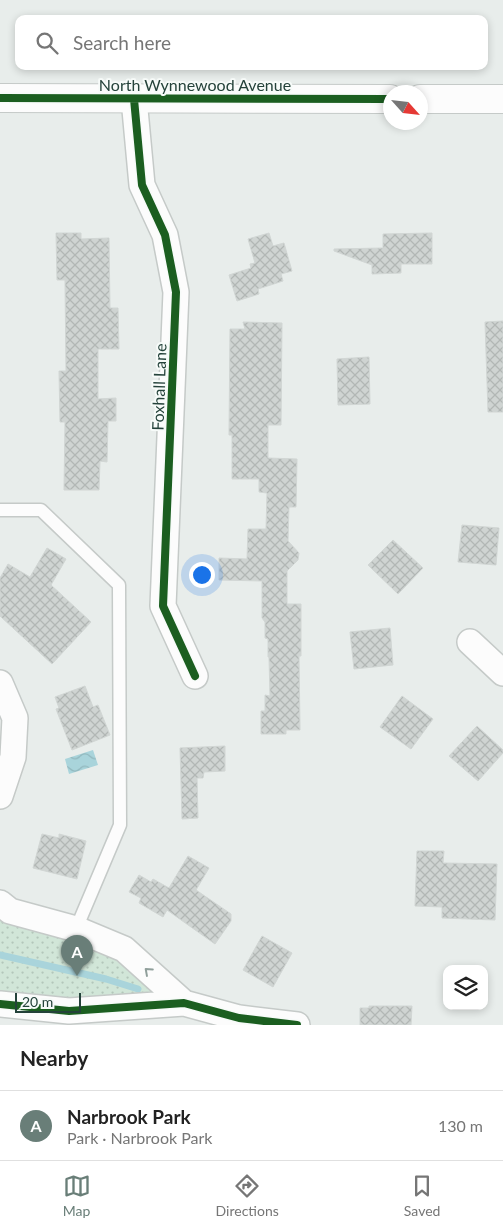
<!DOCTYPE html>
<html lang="en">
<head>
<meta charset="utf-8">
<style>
  :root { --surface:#fff; --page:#f2f2f2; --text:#222; --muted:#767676; --line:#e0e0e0; --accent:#697e78 }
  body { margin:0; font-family:Lato,sans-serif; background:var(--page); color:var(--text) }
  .controls { position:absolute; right:15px; bottom:15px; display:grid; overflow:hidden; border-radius:10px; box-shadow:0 2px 8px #0003 }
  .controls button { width:45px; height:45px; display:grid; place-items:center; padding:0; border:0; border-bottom:1px solid var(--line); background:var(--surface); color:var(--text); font:25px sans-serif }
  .compass { position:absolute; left:383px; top:85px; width:45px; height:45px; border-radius:50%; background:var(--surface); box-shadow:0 2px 8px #0003; rotate:117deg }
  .scale { position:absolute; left:15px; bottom:12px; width:66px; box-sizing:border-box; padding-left:5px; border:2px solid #24423a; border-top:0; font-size:14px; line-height:18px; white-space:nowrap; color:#24423a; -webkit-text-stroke:4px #f7fbf9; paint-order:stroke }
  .you { position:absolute; left:201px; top:574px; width:18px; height:18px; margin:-12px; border:4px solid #fff; border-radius:50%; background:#1a73e8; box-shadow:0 0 0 8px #1a73e833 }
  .badge { display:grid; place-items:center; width:32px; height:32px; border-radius:50%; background:var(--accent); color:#fff; font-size:16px; font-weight:700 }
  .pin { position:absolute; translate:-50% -41px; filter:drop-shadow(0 1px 2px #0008) }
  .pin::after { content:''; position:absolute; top:26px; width:18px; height:15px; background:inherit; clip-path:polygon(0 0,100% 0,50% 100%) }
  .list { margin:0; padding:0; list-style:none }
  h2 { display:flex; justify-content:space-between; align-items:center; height:65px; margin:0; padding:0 20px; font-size:21px }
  h2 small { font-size:16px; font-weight:400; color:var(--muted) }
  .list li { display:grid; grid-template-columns:32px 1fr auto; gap:15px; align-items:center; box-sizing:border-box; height:70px; padding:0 20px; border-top:1px solid var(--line) }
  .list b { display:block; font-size:19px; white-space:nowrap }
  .list p { margin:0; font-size:16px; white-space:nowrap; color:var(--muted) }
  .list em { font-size:16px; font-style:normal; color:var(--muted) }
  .icon { flex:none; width:28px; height:28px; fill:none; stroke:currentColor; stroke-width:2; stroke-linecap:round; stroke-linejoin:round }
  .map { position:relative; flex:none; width:503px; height:1025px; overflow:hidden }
  .search { position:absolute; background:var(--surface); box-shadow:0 2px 8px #0003; left:15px; right:15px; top:15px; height:55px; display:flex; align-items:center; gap:12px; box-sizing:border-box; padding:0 18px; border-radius:10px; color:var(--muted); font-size:19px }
  .sheet { height:135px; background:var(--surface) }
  nav { display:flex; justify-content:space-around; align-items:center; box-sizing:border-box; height:70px; border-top:1px solid var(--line); background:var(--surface); font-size:14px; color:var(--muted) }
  nav a { display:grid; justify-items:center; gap:2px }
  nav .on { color:var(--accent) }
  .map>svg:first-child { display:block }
  .grass { fill:url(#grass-dots) }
  .water { fill:url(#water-waves) }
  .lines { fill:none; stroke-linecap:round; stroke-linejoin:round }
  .stream { stroke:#a9d4db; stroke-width:7 }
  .building { fill:url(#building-cross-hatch); stroke:#d1d6d4 }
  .service-casing { stroke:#c5cac8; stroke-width:15 }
  .minor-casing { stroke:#c5cac8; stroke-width:28 }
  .tertiary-casing { stroke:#c5cac8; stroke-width:30 }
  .service { stroke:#fcfcfc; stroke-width:12 }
  .minor { stroke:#fcfcfc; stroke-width:25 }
  .tertiary { stroke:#fcfcfc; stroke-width:28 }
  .cycleway-casing { stroke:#f7fbf9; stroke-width:11 }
  .cycleway { stroke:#1b5e20; stroke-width:8 }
  .oneway { stroke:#909f9b }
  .labels { text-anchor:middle; stroke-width:4; stroke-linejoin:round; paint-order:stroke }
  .street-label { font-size:16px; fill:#24423a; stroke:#f7fbf9 }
</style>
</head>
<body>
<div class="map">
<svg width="503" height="1025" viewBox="0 0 503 1025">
  <defs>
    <pattern id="grass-dots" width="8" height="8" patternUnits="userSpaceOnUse" patternTransform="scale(1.25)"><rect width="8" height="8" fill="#d1e6d8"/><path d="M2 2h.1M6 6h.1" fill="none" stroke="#b3c6ba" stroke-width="1.8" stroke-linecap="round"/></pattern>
    <pattern id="water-waves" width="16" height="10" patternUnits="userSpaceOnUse" patternTransform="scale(1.25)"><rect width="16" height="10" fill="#a9d4db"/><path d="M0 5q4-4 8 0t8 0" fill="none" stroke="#91b7bd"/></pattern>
    <pattern id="building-cross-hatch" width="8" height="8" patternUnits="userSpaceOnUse" patternTransform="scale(1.25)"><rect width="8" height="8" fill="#cfd4d2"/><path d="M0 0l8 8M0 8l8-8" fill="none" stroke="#b2b7b5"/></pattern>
  </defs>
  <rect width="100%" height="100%" fill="#e8edeb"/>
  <path class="grass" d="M0,903l76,26 108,74 -184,1z"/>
  <path class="water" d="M93,750l5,15 -29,9 -4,-15z"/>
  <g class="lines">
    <path class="stream" d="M0,955l106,24 32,10"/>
  </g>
  <path class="building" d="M56,233h25v6l28,-1 1,70h8l1,41h-21v50l18,-1v23h-8l-1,41 -7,-1 -1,29h-35l1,-68h-5l-1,-51h7l-1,-91h-8z
    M269,233l4,13 11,-3 8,28 -11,3 2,7 -25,8 1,5 -22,7 -8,-26 22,-7 -1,-4 5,-1 -7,-24z
    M432,233v31h-31v9l-29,1v-9l-38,-14v-2l49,-1v-14z
    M503,321v91h-15l-3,-90z
    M243,322l39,1 -1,102h-13v33l29,1 -1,48h-7l-1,34 11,12 -1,7 -11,11v33h14v52h-2l1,74h-14v4h-25v-23h4v-16l5,1 -1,-39h-1v-18l-3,-1v-16l-3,-4v-37l-43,-1v-22l28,1 1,-30h18l1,-36 -8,-1v-13h-27v-44h-3l1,-106h15z
    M369,357l1,47 -32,1 -1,-46z
    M462,525l37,3 -3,37 -38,-3z
    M393,540l30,28 -25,26 -30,-29z
    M47,548l19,11 -15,26 40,37 -39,42 -52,-48v-38l8,-14 22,13z
    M390,628l3,37 -39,4 -4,-37z
    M85,686l8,21 5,-2 12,30 -38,15 -16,-41 3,-1 -4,-11z
    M402,696l31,23 -22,30 -31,-22z
    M477,726l26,24v3l-25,28 -29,-25z
    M225,746v25l-21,1 -1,6h-6l1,40 -16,1 -2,-71z
    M42,834l17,4v-4l27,7 -9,38 -44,-11z
    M417,851h27l-1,12 54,1 -2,56 -53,-2v-11l-27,-1z
    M188,856l21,12 -13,22 35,24v7l-16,23 -48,-34 -4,7 -24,-14 2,-5 -12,-6 10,-17 12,7 2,-3 16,9z
    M262,936l30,17 -19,34 -30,-17z
    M369,1006h43l-1,19h-51v-17h9z"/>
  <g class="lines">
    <g class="service-casing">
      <path id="service" d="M0,510h41l78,75 1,240 -44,104"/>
    </g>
    <g class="minor-casing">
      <path id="minor" d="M134,99l8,86 23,50 11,57 -13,314 32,70
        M470,642l33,31
        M0,683l15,35 -2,39 -13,39
        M0,903l10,8 66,18 48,20 60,54
        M0,1004l69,7 115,-8 55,15 58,7"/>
    </g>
    <g class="tertiary-casing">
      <path id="tertiary" d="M0,98l390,1
        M420,99h83"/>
    </g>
    <use href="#service" class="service"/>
    <use href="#minor" class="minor"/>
    <use href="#tertiary" class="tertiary"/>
    <g class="cycleway-casing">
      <path id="cycleway" d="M0,98l390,1
        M134,99l8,86 23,50 11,57 -13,314 32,70
        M0,1004l69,7 115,-8 55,15 58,7"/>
    </g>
    <use href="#cycleway" class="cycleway"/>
  </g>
  <defs><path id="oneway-chevron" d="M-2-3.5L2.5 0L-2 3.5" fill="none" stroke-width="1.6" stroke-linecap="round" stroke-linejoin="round" transform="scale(1.25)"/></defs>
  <use class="oneway" href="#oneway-chevron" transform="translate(148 971) rotate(-138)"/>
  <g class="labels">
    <g class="street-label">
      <text x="195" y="91">North Wynnewood Avenue</text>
      <text transform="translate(159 387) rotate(-88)" y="6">Foxhall Lane</text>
    </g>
  </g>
</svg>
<div class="controls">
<button><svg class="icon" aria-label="layers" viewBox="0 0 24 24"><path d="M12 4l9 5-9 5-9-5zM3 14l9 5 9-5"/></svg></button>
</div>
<svg class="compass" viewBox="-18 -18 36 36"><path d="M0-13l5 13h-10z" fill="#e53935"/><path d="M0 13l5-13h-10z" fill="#767676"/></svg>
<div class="scale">20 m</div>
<div class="you"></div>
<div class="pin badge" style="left:77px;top:976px">A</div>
<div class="search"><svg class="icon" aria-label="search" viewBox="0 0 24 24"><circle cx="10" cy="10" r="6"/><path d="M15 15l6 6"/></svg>Search here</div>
</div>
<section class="sheet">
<h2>Nearby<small></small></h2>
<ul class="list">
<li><span class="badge">A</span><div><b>Narbrook Park</b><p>Park · Narbrook Park</p></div><em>130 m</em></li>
</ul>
</section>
<nav>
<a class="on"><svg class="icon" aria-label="map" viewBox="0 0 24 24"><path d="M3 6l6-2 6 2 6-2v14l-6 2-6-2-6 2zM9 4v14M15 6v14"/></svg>Map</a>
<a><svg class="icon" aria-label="directions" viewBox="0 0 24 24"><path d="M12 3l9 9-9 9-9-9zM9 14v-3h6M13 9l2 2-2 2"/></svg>Directions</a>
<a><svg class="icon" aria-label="saved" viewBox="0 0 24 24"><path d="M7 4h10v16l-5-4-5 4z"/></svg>Saved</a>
</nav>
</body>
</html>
